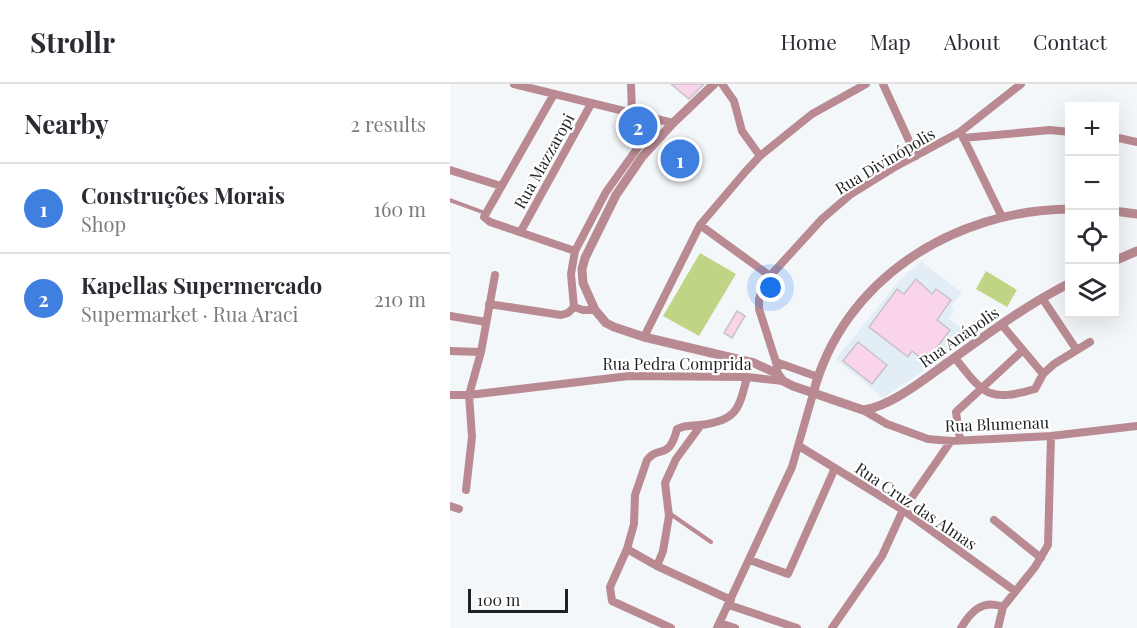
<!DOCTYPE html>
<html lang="en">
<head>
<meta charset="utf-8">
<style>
  :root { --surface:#fff; --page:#f2f2f3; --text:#2b2b33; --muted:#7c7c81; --line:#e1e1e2; --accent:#0f766e }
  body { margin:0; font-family:"Playfair Display",serif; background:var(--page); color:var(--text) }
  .controls { position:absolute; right:18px; top:18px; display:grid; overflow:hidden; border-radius:0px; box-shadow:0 6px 24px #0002 }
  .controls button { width:54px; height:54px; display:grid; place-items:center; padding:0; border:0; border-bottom:2px solid var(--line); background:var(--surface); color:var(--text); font:30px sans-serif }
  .scale { position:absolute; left:18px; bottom:15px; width:100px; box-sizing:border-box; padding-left:6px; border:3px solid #1f2021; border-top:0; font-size:16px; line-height:21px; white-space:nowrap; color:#1f2021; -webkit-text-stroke:4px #fff; paint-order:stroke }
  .you { position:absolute; left:321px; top:204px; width:21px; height:21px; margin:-15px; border:4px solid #fff; border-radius:50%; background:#1a73e8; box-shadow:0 0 0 9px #1a73e833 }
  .badge { display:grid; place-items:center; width:39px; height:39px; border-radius:50%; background:var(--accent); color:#fff; font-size:20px; font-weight:700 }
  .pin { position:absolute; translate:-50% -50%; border:3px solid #fff; box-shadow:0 2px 6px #0006 }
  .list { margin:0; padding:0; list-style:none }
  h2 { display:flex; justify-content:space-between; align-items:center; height:78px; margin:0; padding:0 24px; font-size:26px }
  h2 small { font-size:20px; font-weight:400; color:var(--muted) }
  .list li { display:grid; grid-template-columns:39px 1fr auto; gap:18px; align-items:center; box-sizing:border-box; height:90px; padding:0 24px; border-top:2px solid var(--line) }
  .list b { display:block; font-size:22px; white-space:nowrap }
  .list p { margin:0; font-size:20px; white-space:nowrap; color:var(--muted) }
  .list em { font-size:20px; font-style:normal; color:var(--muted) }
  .icon { flex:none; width:33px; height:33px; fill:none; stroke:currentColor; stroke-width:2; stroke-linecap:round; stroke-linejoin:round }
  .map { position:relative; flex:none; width:687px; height:544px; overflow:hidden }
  header { display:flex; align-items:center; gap:36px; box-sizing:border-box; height:84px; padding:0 30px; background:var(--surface); border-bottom:2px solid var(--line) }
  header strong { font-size:28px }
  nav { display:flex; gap:33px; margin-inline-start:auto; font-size:21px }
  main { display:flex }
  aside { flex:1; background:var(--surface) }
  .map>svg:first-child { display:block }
  .built { fill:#e3edf6 }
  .green { fill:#c0d584 }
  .building { fill:#fad4eb; stroke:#c7c2c5; stroke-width:1.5 }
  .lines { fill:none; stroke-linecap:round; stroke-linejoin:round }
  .service { stroke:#b98a92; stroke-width:4 }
  .minor { stroke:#b98a92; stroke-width:8 }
  .tertiary { stroke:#b98a92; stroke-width:9 }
  .labels { text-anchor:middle; stroke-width:4.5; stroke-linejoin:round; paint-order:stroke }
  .street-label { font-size:16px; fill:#1f2021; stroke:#fff }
</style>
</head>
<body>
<header>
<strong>Strollr</strong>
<nav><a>Home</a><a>Map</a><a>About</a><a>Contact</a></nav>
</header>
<main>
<aside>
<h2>Nearby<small>2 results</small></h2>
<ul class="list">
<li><span class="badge" style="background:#3f7fe0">1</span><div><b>Construções Morais</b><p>Shop</p></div><em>160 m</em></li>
<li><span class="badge" style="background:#3f7fe0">2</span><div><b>Kapellas Supermercado</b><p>Supermarket · Rua Araci</p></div><em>210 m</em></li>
</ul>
</aside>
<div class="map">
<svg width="687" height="544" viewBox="0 0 687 544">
  <rect width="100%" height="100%" fill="#f3f7fa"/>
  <path class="built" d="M471,177l41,32 -11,14 3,3 -5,9 17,13 -16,21 -67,45 -47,-39 63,-78z"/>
  <path class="green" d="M250,169l36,21 -37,62 -36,-20z
    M536,187l31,19 -10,17 -31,-18z"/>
  <path class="building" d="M221,0h33l-15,15z
    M181,36l14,3 -5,12 -13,-6z
    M222,59l25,21 -9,12 -26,-22z
    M466,195l16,15 4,-5 15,11 -14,20 13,10 -24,32 -14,-11 -4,6 -39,-30 28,-38 7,5z
    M287,227l8,5 -13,22 -8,-5z
    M408,258l29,23 -15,19 -29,-23z"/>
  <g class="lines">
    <path class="service" d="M0,116l35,13
      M219,429l42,29"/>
    <path class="minor" d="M64,0l159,39
      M181,0l1,30
      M272,0l12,17 8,30 18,25
      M433,0l33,72
      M104,10l-70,123 6,5 85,29
      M512,51l40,82
      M664,53l23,5
      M513,54l87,-8 20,2
      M0,86l51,16
      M250,141l70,51
      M71,147l70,-127
      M592,214l34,51
      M39,220l72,11 7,-2 6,-6 -3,-33 4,-23 31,-59 43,-60 3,-14
      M124,223l9,3h12
      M0,232l36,6
      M552,241l41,49
      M194,253l56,-112 46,-54 14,-15 52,-42 54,-30
      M0,267l31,1
      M505,274c28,35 32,45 80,31l8,-15 11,-10 36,-22
      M326,278l42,15
      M328,290l-2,-12 -17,-53v-10l4,-11 7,-12 52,-57 29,-25 42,-26 67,-36 61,-48
      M0,311h19l160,-19 118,1 36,4
      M413,326l24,14 41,15 23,2 100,-5 86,-10
      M510,356l-4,-28 67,-62
      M349,362l104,64 112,81
      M16,406l6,-53 -3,-42 12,-43 14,-77
      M0,422l9,3
      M544,436l47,38
      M177,465l30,17 74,34
      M300,476l38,14 47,-106
      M207,482l6,-15 6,-35 -4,-33 11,-24 25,-34
      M279,521l68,23
      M270,539l15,5
      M221,544l-59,-27 -2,-14 17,-38 7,-25 1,-29 12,-35c11,-15 22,1 30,-31 8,-4 14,-3 23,-4 36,-4 39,-15 47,-48
      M267,544l75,-161 21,-73
      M382,544l50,-72 21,-46 48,-69
      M511,544c10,-17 22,-29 42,-21
      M548,544l5,-21 32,-40 13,-22 3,-109"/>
    <path class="tertiary" d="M264,0l-41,39 -31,34 -26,38 -31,63 -3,11 1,14 12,27 11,13 8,4 30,10 110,26 24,11 5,7 10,5 70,24c27,-3 62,-31 84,-47 39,-28 79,-58 123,-80
      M664,127l23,3
      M664,177l23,-10
      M363,310c30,-115 141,-184 257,-185"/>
  </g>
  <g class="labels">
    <g class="street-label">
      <text transform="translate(94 77) rotate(-61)" y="6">Rua Mazzaropi</text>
      <text transform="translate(435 77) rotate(-31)" y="6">Rua Divinópolis</text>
      <text transform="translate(509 253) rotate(-35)" y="6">Rua Anápolis</text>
      <text x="227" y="286">Rua Pedra Comprida</text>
      <text transform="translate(547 340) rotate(-2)" y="6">Rua Blumenau</text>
      <text transform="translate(466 422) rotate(34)" y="6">Rua Cruz das Almas</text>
    </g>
  </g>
</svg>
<div class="controls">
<button>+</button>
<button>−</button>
<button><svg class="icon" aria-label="locate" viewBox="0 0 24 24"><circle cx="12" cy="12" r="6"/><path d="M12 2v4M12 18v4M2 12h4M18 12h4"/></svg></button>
<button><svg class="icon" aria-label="layers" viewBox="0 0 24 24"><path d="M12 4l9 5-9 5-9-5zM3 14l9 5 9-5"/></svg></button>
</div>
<div class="scale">100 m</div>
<div class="you"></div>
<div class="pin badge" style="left:230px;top:75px;background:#3f7fe0">1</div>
<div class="pin badge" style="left:188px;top:42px;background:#3f7fe0">2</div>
</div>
</main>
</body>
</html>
